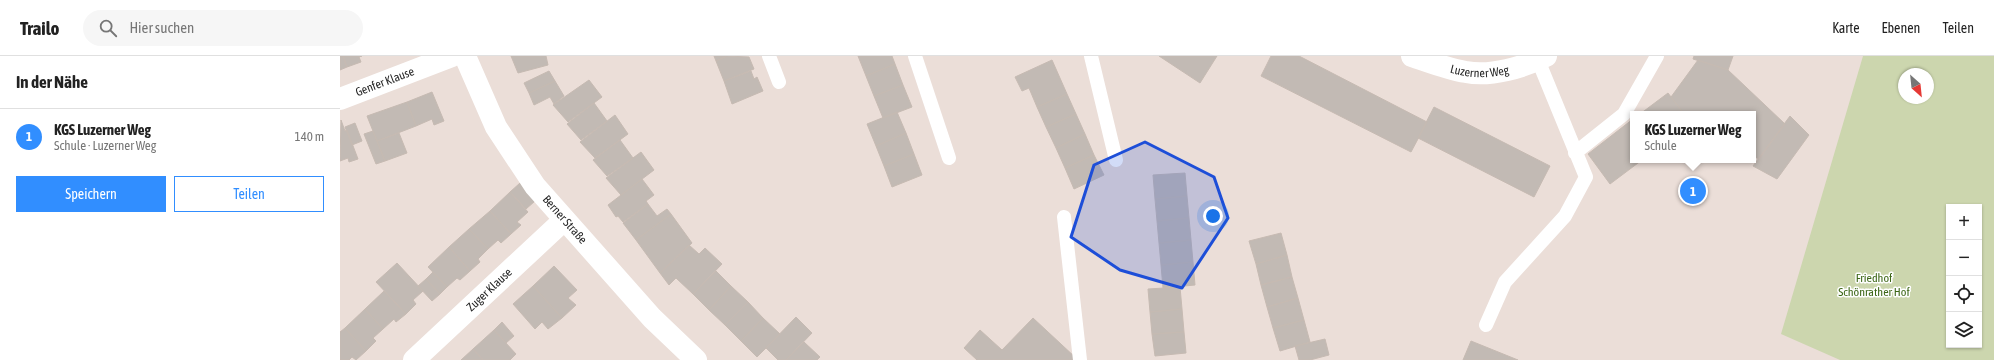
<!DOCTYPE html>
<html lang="de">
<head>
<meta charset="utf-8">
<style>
  :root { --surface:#fff; --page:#f6f6f6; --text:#222; --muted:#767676; --line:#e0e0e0; --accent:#318eff }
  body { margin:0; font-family:"Asap Condensed",sans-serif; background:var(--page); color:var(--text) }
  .controls { position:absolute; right:12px; bottom:12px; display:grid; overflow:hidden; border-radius:0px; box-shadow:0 1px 3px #0004 }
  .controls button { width:36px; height:36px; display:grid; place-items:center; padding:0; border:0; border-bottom:1px solid var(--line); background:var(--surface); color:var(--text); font:20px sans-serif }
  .compass { position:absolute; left:1558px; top:12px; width:36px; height:36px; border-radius:50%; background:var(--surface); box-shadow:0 1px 3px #0004; rotate:153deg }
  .you { position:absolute; left:873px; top:160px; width:14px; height:14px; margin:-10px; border:3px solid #fff; border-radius:50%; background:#1a73e8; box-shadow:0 0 0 6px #1a73e833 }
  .badge { display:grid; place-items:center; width:26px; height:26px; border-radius:50%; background:var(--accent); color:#fff; font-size:13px; font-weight:700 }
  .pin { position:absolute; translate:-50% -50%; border:2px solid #fff; box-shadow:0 1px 4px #0006 }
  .popup { position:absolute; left:1290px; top:55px; width:126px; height:52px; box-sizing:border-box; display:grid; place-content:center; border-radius:0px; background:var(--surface); filter:drop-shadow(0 1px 3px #0005); font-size:13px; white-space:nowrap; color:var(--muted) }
  .popup b { font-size:15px; color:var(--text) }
  .popup::after { content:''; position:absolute; left:50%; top:100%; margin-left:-8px; border:8px solid transparent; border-top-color:var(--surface) }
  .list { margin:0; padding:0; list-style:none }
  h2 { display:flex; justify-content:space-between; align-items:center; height:52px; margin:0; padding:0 16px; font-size:17px }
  h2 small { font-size:13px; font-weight:400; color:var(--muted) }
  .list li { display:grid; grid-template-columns:26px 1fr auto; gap:12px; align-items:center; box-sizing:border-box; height:56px; padding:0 16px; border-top:1px solid var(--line) }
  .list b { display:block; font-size:15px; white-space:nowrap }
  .list p { margin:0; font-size:13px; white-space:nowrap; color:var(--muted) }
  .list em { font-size:13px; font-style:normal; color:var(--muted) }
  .actions { display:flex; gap:8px; padding:12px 16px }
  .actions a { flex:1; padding:9px 0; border:1px solid var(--accent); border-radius:0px; text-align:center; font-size:14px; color:var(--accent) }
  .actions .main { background:var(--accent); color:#fff }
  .icon { flex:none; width:22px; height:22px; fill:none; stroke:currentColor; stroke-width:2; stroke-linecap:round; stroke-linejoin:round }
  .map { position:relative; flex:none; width:1654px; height:304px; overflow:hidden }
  header { display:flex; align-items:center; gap:24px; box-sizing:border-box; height:56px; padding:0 20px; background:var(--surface); border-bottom:1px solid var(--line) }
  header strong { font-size:19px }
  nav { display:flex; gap:22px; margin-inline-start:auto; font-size:14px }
  .search { width:280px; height:36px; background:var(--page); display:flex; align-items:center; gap:10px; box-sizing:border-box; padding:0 14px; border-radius:22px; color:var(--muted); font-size:15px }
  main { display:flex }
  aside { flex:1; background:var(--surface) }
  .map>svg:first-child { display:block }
  .cemetery { fill:#ccd6ae; fill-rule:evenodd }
  .building { fill:#c2bab4; stroke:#c6bab2 }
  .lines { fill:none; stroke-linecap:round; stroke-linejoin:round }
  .service { stroke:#fff; stroke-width:14 }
  .minor { stroke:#fff; stroke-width:22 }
  .marked { fill:#1d4ed8; fill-opacity:0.2; stroke:#1d4ed8; stroke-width:3; stroke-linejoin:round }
  .labels { text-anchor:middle; stroke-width:3; stroke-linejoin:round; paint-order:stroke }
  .street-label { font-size:12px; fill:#272727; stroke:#fff }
  .park-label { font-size:12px; fill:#3c6616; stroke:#fff }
</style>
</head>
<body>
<header>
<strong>Trailo</strong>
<div class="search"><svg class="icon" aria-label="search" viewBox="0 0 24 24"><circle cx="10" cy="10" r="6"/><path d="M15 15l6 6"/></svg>Hier suchen</div>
<nav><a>Karte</a><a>Ebenen</a><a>Teilen</a></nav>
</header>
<main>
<aside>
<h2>In der Nähe<small></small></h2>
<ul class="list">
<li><span class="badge">1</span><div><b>KGS Luzerner Weg</b><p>Schule · Luzerner Weg</p></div><em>140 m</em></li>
</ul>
<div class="actions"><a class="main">Speichern</a><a>Teilen</a></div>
</aside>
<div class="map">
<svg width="1654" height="304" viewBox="0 0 1654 304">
  <rect width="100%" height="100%" fill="#ebded8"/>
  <path class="cemetery" d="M1523,0h131v304h-154l-59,-26zM1564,18h24v24h-24zM1609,151h30v138h-30z"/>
  <path class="building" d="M0,0h3l4,11 -7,3z
    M3,0h19l-3,1 2,5 -14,5z
    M171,0h35l2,9 -30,8z
    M374,0h13l-11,5z
    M387,0l22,1 5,12 -30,12 -8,-20z
    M518,0h34l3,8 -29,12z
    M819,0h58l-17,27z
    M931,0h28l128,66 -16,30 -150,-76z
    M1354,0h39l-5,14 -35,-11z
    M712,4l15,34 -30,13 -8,-19 -7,3 -7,-14z
    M1358,4l30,10 57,54 -26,35 -6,-3v-42h-69l-13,-17z
    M555,8l8,21 -29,11 -8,-20z
    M209,15l6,10 -26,12 -5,-10z
    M411,15l3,8 3,-2 6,14 -31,13 -8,-23z
    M249,24l13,17 -34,25 -15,-17z
    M215,25l9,15 -10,8 -4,-7 -16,8 -5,-12z
    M563,29l9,22 -29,11 -9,-22z
    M92,36l12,29 -10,4 -2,-6 -16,7 -9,-24z
    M1328,37l16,21h-44z
    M727,38l9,20 -30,13 -9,-20z
    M67,46l9,24 -39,15 -10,-25z
    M254,47l13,18 -26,19 -14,-16z
    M1094,51l116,59 -16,31 -116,-59z
    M557,56l9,21 -30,13 -9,-22z
    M736,58l9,20 -29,14 -10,-21z
    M275,59l13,19 -33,24 -15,-16z
    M1450,60l19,19 -32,44 -24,-13z
    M1293,63v41h9l-32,24 -22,-30z
    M1,64l4,11 2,-1 11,29 -9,3 -1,-4 -8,3z
    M15,67l7,18 -10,4 -7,-18z
    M33,75l12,30 -9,3 -12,-30z
    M59,77l8,20 -22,8 -8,-20z
    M566,77l8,21 -30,12 -8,-20z
    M745,78l9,21 -29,13 -9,-20z
    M280,84l13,18 -26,18 -14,-16z
    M301,96l13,18 -33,25 -15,-17z
    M574,98l8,21 -30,12 -8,-21z
    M754,99l10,20 -30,14 -9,-21z
    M845,117l2,23 -32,3 -2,-24z
    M302,123l12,16 -8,6 2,3 -25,18 -5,-6 -2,1 -8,-12z
    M180,127l15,18 -9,8 -16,-17z
    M170,136l18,20 -11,10 4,3 -10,9 -21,-23z
    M847,140l2,22 -32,3 -2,-22z
    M308,148l9,12 10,-7 4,5 -35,26 -13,-17z
    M150,155l21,23 -10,9 -3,-3 -10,9 -19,-20z
    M331,158l21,29 -32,30 -24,-33z
    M849,162l2,22 -32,3 -2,-22z
    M129,173l19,20 -10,10 2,3 -10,9 -21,-24z
    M941,177l6,22 -31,9 -7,-23z
    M851,184l2,22 -32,3 -2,-22z
    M349,189l10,9 6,-6 17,16 -29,30 -17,-16 -7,7 -9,-12z
    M109,191l21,24 -10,9 -3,-2 -10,9 -19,-20z
    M947,199l5,22 -31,8 -5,-21z
    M853,206l2,23 -32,3 -2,-23z
    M57,207l26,28 -10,9 3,4 -10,10 -30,-32z
    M214,210l23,24 -9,8 8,7 -14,13 -29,-32z
    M376,215l15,15 -22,24 -16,-16z
    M93,216l14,15 -7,7 -14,-15z
    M952,221l6,21 -31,9 -6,-22z
    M86,223l14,15 -8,7 -14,-15z
    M193,230l29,32 -14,11 -6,-7 -7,7 -22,-25z
    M391,230l17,16 -23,23 -16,-15z
    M840,231l2,22 -32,3 -2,-23z
    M44,235l22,23 -10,8 -2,-3 -11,10 -18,-20z
    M958,242l6,22 -31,8 -6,-21z
    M408,246l15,16 -22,23 -16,-16z
    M25,253l18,20 -10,9 3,3 -10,10 -21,-23z
    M842,253l2,23 -32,2 -2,-22z
    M456,261l16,16 -26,27h-8l-12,-12z
    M423,262l17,16 -23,23 -16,-16z
    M693,262l43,40 -1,2h-98l-13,-12 16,-18 22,20z
    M964,264l6,22 -30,9 -7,-23z
    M162,266l12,14 -8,7 -12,-13z
    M5,272l21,23 -10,9 -4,-3 -3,3h-9v-28z
    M154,274l22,24 -6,6h-27l-10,-11z
    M844,276l2,21 -31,3 -3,-22z
    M985,283l4,16 -19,5h-11l-4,-14z
    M1131,285l47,19h-55z
    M464,286l16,15 -3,3h-31z
    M133,293l10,11h-22z"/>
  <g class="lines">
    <path class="service" d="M429,0l10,26
      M575,0l34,102
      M751,0l25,104
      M1235,97l49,-39 33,-58
      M724,161l16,143
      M1146,269l19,-43 60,-66 21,-39 -48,-117"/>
    <g class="minor">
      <path id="s1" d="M125,0l31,71 39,59 117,132 44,42"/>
      <path id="s2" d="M1072,0c18,6 35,13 54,16 25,5 58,-5 80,-16"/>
      <path id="s3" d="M0,43l112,-43"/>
      <path id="s4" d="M74,304l150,-140"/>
    </g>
  </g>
  <path class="marked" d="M805,86l69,35 14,41 -46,70 -62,-18 -49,-33 23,-72z"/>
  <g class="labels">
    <g class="street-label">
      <text dy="4" stroke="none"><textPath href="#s2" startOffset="70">Luzerner Weg</textPath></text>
      <text dy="4" stroke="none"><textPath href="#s3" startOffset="48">Genfer Klause</textPath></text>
      <text dy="4" stroke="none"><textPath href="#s1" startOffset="193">Berner Straße</textPath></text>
      <text dy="4" stroke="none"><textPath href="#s4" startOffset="103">Zuger Klause</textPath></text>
    </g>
    <g class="park-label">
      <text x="1534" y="226">Friedhof<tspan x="1534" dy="14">Schönrather Hof</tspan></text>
    </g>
  </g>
</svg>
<div class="controls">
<button>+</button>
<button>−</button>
<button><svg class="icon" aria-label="locate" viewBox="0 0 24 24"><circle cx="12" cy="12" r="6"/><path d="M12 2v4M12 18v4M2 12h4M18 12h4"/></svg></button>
<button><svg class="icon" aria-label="layers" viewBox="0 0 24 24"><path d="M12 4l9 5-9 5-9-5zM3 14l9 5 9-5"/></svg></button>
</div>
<svg class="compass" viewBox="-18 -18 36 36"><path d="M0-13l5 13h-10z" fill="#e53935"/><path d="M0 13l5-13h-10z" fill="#767676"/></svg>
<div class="you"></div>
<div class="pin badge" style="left:1353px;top:135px">1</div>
<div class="popup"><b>KGS Luzerner Weg</b>Schule</div>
</div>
</main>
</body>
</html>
